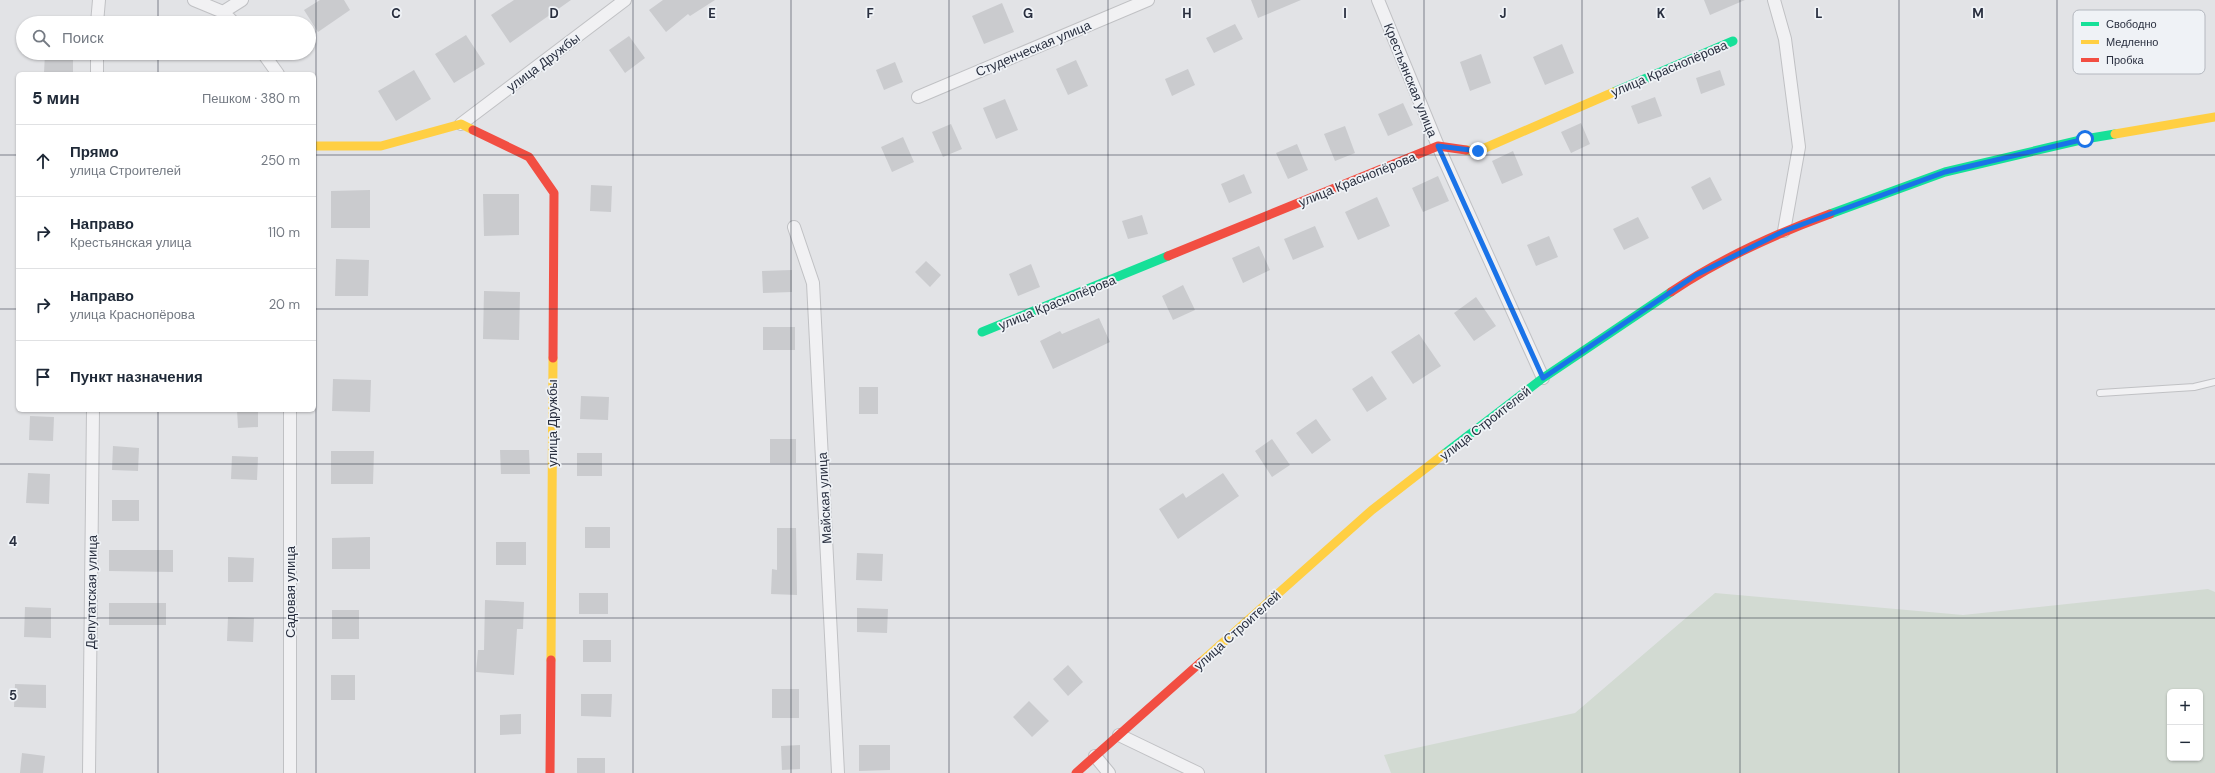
<!DOCTYPE html>
<html lang="ru">
<head>
<meta charset="utf-8">
<style>
  :root { --surface:#fff; --page:#f2f2f3; --text:#1f2937; --muted:#747a83; --line:#e0e1e3 }
  body { margin:0; font-family:"DM Sans",sans-serif; background:var(--page); color:var(--text) }
  .controls { position:absolute; right:12px; bottom:12px; display:grid; overflow:hidden; border-radius:6px; box-shadow:0 1px 3px #0004 }
  .controls button { width:36px; height:36px; display:grid; place-items:center; padding:0; border:0; border-bottom:1px solid var(--line); background:var(--surface); color:var(--text); font:20px sans-serif }
  .stop { position:absolute; width:12px; height:12px; margin:-9px; border:3px solid #1a73e8; border-radius:50%; background:#fff }
  .stop.end { background:#1a73e8; border-color:#fff; box-shadow:0 1px 4px #0008 }
  .list { margin:0; padding:0; list-style:none }
  h2 { display:flex; justify-content:space-between; align-items:center; height:52px; margin:0; padding:0 16px; font-size:17px }
  h2 small { font-size:13px; font-weight:400; color:var(--muted) }
  .list li { display:grid; grid-template-columns:26px 1fr auto; gap:12px; align-items:center; box-sizing:border-box; height:72px; padding:0 16px; border-top:1px solid var(--line) }
  .list b { display:block; font-size:15px; white-space:nowrap }
  .list p { margin:0; font-size:13px; white-space:nowrap; color:var(--muted) }
  .list em { font-size:13px; font-style:normal; color:var(--muted) }
  .icon { flex:none; width:22px; height:22px; fill:none; stroke:currentColor; stroke-width:2; stroke-linecap:round; stroke-linejoin:round }
  .map { position:relative; flex:none; width:2215px; height:773px; overflow:hidden }
  .search { position:absolute; background:var(--surface); box-shadow:0 1px 3px #0004; left:16px; top:16px; width:300px; height:44px; display:flex; align-items:center; gap:10px; box-sizing:border-box; padding:0 14px; border-radius:22px; color:var(--muted); font-size:15px }
  .panel { position:absolute; background:var(--surface); box-shadow:0 1px 3px #0004; left:16px; top:72px; width:300px; height:340px; border-radius:6px }
  .map>svg:first-child { display:block }
  .green { fill:#d2dad2; fill-rule:evenodd }
  .building { fill:#cacbce }
  .lines { fill:none; stroke-linecap:round; stroke-linejoin:round }
  .lane-casing { stroke:#c0c1c4; stroke-width:8 }
  .street-casing { stroke:#c0c1c4; stroke-width:14 }
  .lane { stroke:#f1f1f3; stroke-width:6 }
  .street { stroke:#f1f1f3; stroke-width:12 }
  .fast { stroke:#16e098; stroke-width:9 }
  .slow { stroke:#ffcf43; stroke-width:9 }
  .jam { stroke:#f24e42; stroke-width:9 }
  .route { stroke:#1a73e8; stroke-width:5 }
  .grid { fill:none; stroke:#292f3f; stroke-width:1; stroke-opacity:0.55 }
  .labels { text-anchor:middle; stroke-width:3.5; stroke-linejoin:round; paint-order:stroke }
  .street-label { font-size:13px; fill:#292f3f; stroke:#eff2f6 }
  .key { fill:#eff2f6; stroke:#b4b8bf; stroke-width:1 }
  .key-label { font-size:11px; fill:#292f3f }
  .grid-label { font-size:13px; text-anchor:middle; font-weight:bold; fill:#292f3f; stroke:#eff2f6; stroke-width:3.5; stroke-linejoin:round; paint-order:stroke }
</style>
</head>
<body>
<div class="map">
<svg width="2215" height="773" viewBox="0 0 2215 773">
  <rect width="100%" height="100%" fill="#e2e3e6"/>
  <path class="green" d="M2208,589l7,3v181h-824l-7,-18 191,-42 140,-120 248,22zM2170,692h30v66h-30z"/>
  <path class="building" d="M320,0h24l6,10 -32,22 -14,-22z
    M514,0h57l-61,43 -19,-28z
    M663,0h52l-25,16 -2,-2 -22,18 -17,-22z
    M1251,0h50l-43,18z
    M1704,0h41l-35,15z
    M1002,3l12,29 -30,12 -12,-28z
    M1235,24l8,15 -29,14 -8,-15z
    M466,35l19,29 -31,19 -19,-29z
    M629,36l16,22 -20,15 -16,-23z
    M1562,44l12,29 -29,12 -12,-28z
    M45,53h28v21l-29,-1z
    M1481,54l10,29 -21,8 -10,-29z
    M1076,60l12,26 -20,9 -12,-26z
    M895,62l8,20 -19,8 -8,-20z
    M1188,69l7,16 -23,11 -7,-17z
    M414,70l17,29 -35,22 -18,-30z
    M1720,70l5,15 -24,9 -5,-16z
    M1655,97l7,19 -24,8 -7,-18z
    M1005,99l13,31 -22,9 -13,-31z
    M1403,103l10,22 -25,11 -10,-22z
    M1581,123l9,21 -19,9 -10,-21z
    M951,124l11,25 -19,8 -11,-25z
    M1345,126l10,27 -20,8 -11,-27z
    M903,137l11,25 -22,10 -11,-25z
    M1297,144l11,26 -20,9 -12,-26z
    M1513,151l10,24 -21,9 -10,-23z
    M1244,174l8,19 -23,10 -8,-19z
    M1438,176l11,25 -26,11 -11,-24z
    M1710,177l12,23 -19,10 -12,-23z
    M591,185l21,1 -1,26 -21,-1z
    M370,190v38h-39v-37z
    M483,194h36v41l-35,1z
    M1377,197l13,29 -32,14 -13,-28z
    M1142,215l6,19 -20,5 -6,-18z
    M1638,217l11,21 -25,12 -11,-21z
    M1315,226l9,21 -31,13 -9,-21z
    M1549,236l9,21 -22,9 -9,-21z
    M1259,246l11,24 -27,13 -11,-25z
    M336,259l33,1 -1,36h-33z
    M926,261l15,14 -11,12 -15,-15z
    M1031,264l9,23 -22,9 -9,-22z
    M792,270v22l-29,1 -1,-22z
    M1183,285l12,25 -22,10 -11,-24z
    M484,291l36,1 -1,48 -36,-1z
    M1476,297l20,29 -22,15 -20,-28z
    M1099,318l11,24 -57,27 -13,-28 20,-10 2,3z
    M763,327h32v23h-32z
    M1419,334l22,32 -28,18 -22,-32z
    M1372,376l15,23 -20,13 -15,-23z
    M333,379l38,1 -1,32 -38,-1z
    M859,387h19v27h-19z
    M581,396l28,1 -1,23 -28,-1z
    M237,410h21v17l-20,1z
    M30,416l24,1 -1,24 -24,-1z
    M1316,419l15,21 -19,14 -16,-21z
    M770,439h26v24h-26z
    M1272,439l18,26 -18,12 -17,-26z
    M113,446l26,2 -1,23 -26,-1z
    M500,450h29l1,24h-29z
    M331,451h43l-1,33h-42z
    M577,453h25v23h-25z
    M232,456l26,1 -1,23 -26,-1z
    M28,473l22,1 -1,30 -23,-1z
    M1223,473l16,23 -61,43 -19,-30 24,-16 3,5z
    M112,500h27v21h-27z
    M585,527h25v21h-25z
    M777,528h19l1,67 -26,-1 1,-25 5,1z
    M370,537v32h-38v-31z
    M496,542h30v23h-30z
    M109,550h64v22l-64,-1z
    M857,553l26,1 -1,27 -26,-1z
    M228,557l26,1 -1,24h-25z
    M579,593h29v21h-29z
    M485,600l39,2 -1,27h-6l-3,46 -38,-3 2,-22h6z
    M109,603h57v22h-57z
    M25,607l26,1v30l-27,-1z
    M857,608l31,1 -1,24 -30,-1z
    M332,610h27v29h-27z
    M228,617l26,1 -1,24 -26,-1z
    M583,640h28v22h-28z
    M1068,665l15,17 -15,14 -15,-17z
    M331,675h24v25h-24z
    M15,684l31,1v23l-32,-1z
    M772,689h27v29h-27z
    M581,694h31l-1,23 -30,-1z
    M1029,701l20,20 -17,16 -19,-20z
    M521,714v20l-21,1v-20z
    M800,745v24l-18,1 -1,-24z
    M859,745h31v25l-31,1z
    M22,753l23,3 -2,17h-23z
    M577,758h28v15h-28z"/>
  <g class="lines">
    <g class="lane-casing">
      <path id="lane" d="M2100,393l94,-6 21,-5"/>
    </g>
    <g class="street-casing">
      <path id="street" d="M194,0l29,12 11,11
        M1378,0l60,146 105,232
        M1774,0l11,39 14,108 -15,84
        M223,12l19,-12
        M97,23l2,-23
        M263,53l15,21
        M97,74v-21
        M918,97l230,-97
        M461,124l164,-124
        M794,227l19,56 25,490
        M290,410v363
        M1119,735l79,38
        M1095,756l14,17
        M89,773l4,-363"/>
    </g>
    <use href="#lane" class="lane"/>
    <use href="#street" class="street"/>
    <path class="fast" d="M1614,92l119,-51
      M1830,214l115,-42 140,-33 30,-5
      M982,332l186,-76
      M1444,454l99,-76 128,-86"/>
    <path class="slow" d="M2115,134l100,-17
      M314,146h67l80,-22 12,6
      M1466,150l12,1 136,-59
      M551,660l2,-302
      M1201,662l171,-152 72,-56"/>
    <path class="jam" d="M473,130l56,27 25,36 -1,165
      M1168,256l270,-110 28,4
      M1671,292c49,-33 104,-58 159,-78
      M550,773l1,-113
      M1076,773l125,-111"/>
  </g>
  <g class="lines">
    <path class="route" d="M1478,151l-40,-5 105,232 153,-103 88,-44 161,-59 140,-33"/>
  </g>
  <path class="grid" d="M158,0v23M316,0v773M475,0v773M633,0v773M791,0v773M949,0v773M1108,0v773M1266,0v773M1424,0v773M1582,0v773M1740,0v773M1899,0v773M2057,0v773M158,53v21M0,155h18M314,155h1901M0,309h18M314,309h1901M158,410v363M0,464h2215M0,618h2215"/>
  <g class="labels">
    <g class="street-label">
      <text transform="translate(1033 48) rotate(-23)" y="5">Студенческая улица</text>
      <text transform="translate(543 62) rotate(-37)" y="5">улица Дружбы</text>
      <text transform="translate(1669 68) rotate(-23)" y="5">улица Краснопёрова</text>
      <text transform="translate(1411 80) rotate(68)" y="5">Крестьянская улица</text>
      <text transform="translate(1357 179) rotate(-22)" y="5">улица Краснопёрова</text>
      <text transform="translate(1057 302) rotate(-22)" y="5">улица Краснопёрова</text>
      <text transform="translate(552 423) rotate(-90)" y="5">улица Дружбы</text>
      <text transform="translate(1485 423) rotate(-38)" y="5">улица Строителей</text>
      <text transform="translate(824 498) rotate(-93)" y="5">Майская улица</text>
      <text transform="translate(91 592) rotate(-89)" y="5">Депутатская улица</text>
      <text transform="translate(290 592) rotate(-90)" y="5">Садовая улица</text>
      <text transform="translate(1237 630) rotate(-42)" y="5">улица Строителей</text>
    </g>
  </g>
  <rect x="2073" y="10" width="132" height="64" rx="6" class="key"/>
  <rect x="2081" y="22" width="18" height="4" fill="#16e098"/>
  <rect x="2081" y="40" width="18" height="4" fill="#ffcf43"/>
  <rect x="2081" y="58" width="18" height="4" fill="#f24e42"/>
  <g class="key-label">
    <text x="2106" y="28">Свободно</text>
    <text x="2106" y="46">Медленно</text>
    <text x="2106" y="64">Пробка</text>
  </g>
  <g class="grid-label">
    <text x="396" y="18">C</text>
    <text x="554" y="18">D</text>
    <text x="712" y="18">E</text>
    <text x="870" y="18">F</text>
    <text x="1028" y="18">G</text>
    <text x="1187" y="18">H</text>
    <text x="1345" y="18">I</text>
    <text x="1503" y="18">J</text>
    <text x="1661" y="18">K</text>
    <text x="1819" y="18">L</text>
    <text x="1978" y="18">M</text>
    <text x="13" y="546">4</text>
    <text x="13" y="700">5</text>
  </g>
</svg>
<div class="controls">
<button>+</button>
<button>−</button>
</div>
<div class="stop" style="left:2085px;top:139px"></div>
<div class="stop end" style="left:1478px;top:151px"></div>
<div class="search"><svg class="icon" aria-label="search" viewBox="0 0 24 24"><circle cx="10" cy="10" r="6"/><path d="M15 15l6 6"/></svg>Поиск</div>
<section class="panel">
<h2>5 мин<small>Пешком · 380 m</small></h2>
<ul class="list">
<li><svg class="icon" aria-label="ahead" viewBox="0 0 24 24"><path d="M12 20V5M6 11l6-6 6 6"/></svg><div><b>Прямо</b><p>улица Строителей</p></div><em>250 m</em></li>
<li><svg class="icon" aria-label="right" viewBox="0 0 24 24"><path d="M7 20v-9h11M14 6l5 5-5 5"/></svg><div><b>Направо</b><p>Крестьянская улица</p></div><em>110 m</em></li>
<li><svg class="icon" aria-label="right" viewBox="0 0 24 24"><path d="M7 20v-9h11M14 6l5 5-5 5"/></svg><div><b>Направо</b><p>улица Краснопёрова</p></div><em>20 m</em></li>
<li><svg class="icon" aria-label="arrive" viewBox="0 0 24 24"><path d="M6 21V4h12l-3 4 3 4H6"/></svg><div><b>Пункт назначения</b></div></li>
</ul>
</section>
</div>
</body>
</html>
